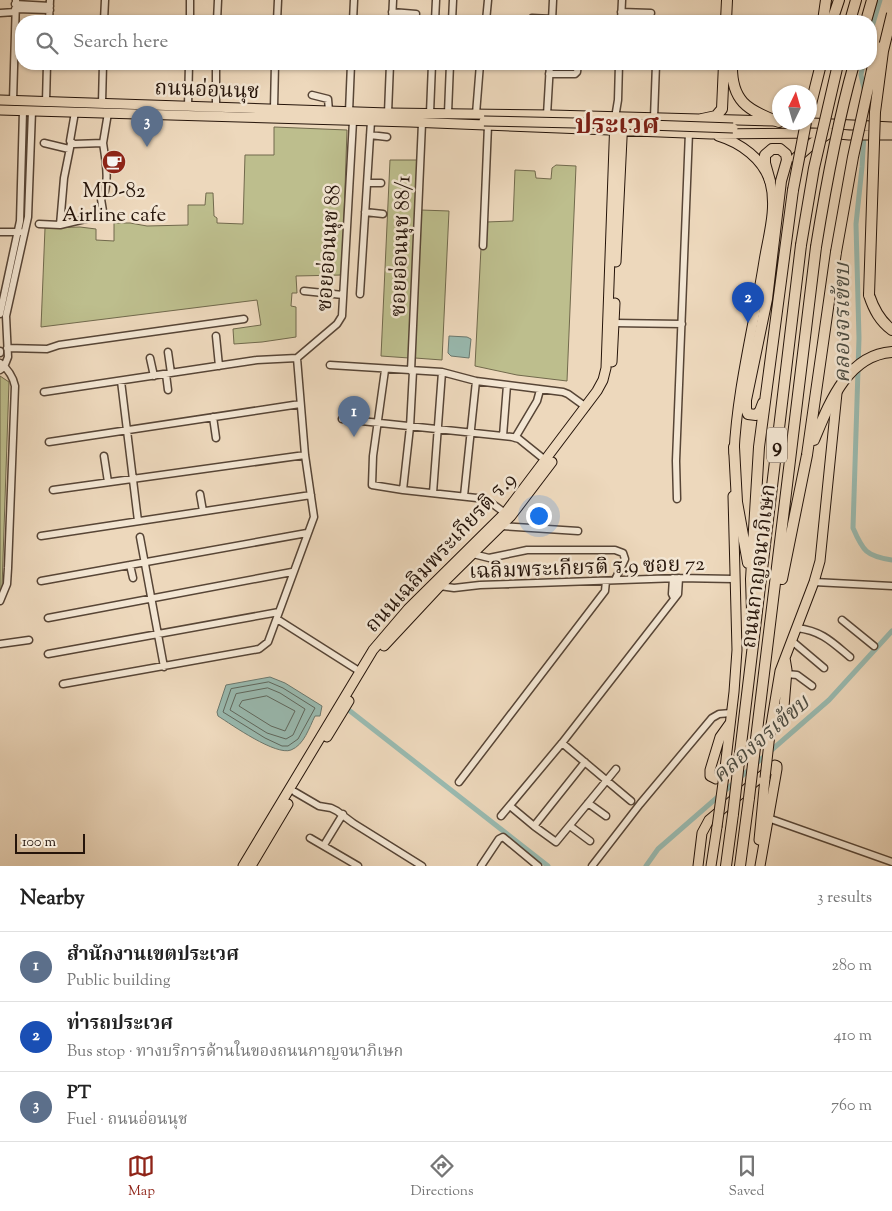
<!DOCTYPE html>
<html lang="en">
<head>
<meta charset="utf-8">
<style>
  :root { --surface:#fff; --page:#f6f6f6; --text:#222; --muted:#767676; --line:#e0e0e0; --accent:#8f2418 }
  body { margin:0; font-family:"Sorts Mill Goudy","Noto Serif Thai",serif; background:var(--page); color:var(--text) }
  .compass { position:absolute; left:772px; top:85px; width:45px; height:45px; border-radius:50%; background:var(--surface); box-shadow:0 1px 4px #0004; rotate:5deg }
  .scale { position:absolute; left:15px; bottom:12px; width:70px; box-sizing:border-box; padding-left:5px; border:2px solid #25140a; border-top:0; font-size:14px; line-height:18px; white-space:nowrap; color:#25140a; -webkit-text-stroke:4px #f3e6d3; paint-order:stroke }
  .you { position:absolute; left:538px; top:515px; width:18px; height:18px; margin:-12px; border:4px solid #fff; border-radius:50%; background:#1a73e8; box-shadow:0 0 0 8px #1a73e833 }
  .badge { display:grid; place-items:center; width:32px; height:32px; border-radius:50%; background:var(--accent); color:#fff; font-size:16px; font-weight:700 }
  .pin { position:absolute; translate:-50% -41px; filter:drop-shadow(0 1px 2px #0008) }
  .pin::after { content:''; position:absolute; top:26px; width:18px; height:15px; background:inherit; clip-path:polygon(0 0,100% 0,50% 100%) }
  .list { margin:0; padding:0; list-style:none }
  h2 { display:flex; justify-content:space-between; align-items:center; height:65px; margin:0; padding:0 20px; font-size:21px }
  h2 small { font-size:16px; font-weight:400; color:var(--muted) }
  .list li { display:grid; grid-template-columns:32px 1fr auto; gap:15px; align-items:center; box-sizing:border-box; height:70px; padding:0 20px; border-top:1px solid var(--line) }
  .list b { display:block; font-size:19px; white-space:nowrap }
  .list p { margin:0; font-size:16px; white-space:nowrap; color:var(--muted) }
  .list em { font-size:16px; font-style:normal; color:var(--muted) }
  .icon { flex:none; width:28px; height:28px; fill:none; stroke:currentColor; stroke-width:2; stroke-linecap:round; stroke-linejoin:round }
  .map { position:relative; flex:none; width:892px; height:866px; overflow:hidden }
  .search { position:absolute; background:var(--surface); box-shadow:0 1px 4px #0004; left:15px; right:15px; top:15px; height:55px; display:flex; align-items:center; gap:12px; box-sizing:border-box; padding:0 18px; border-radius:20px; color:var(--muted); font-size:19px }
  .sheet { height:275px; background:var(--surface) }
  nav { display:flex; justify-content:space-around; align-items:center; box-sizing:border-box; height:70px; border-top:1px solid var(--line); background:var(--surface); font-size:14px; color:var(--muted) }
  nav a { display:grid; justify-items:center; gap:2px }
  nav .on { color:var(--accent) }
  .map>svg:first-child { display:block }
  .green { fill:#bdbe8d; stroke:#71694c }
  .water { fill:#99bab0; stroke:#6b786e }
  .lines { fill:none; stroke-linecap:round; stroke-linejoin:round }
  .shore { stroke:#5f675d; stroke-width:1 }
  .canal { stroke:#99bab0; stroke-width:5 }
  .minor-casing { stroke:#574536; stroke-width:9 }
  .major-casing { stroke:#25140a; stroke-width:11 }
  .highway-casing { stroke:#25140a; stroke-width:12 }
  .minor { stroke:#f3e6d3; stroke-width:6 }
  .major { stroke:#edd8bc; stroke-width:9 }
  .highway { stroke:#edd8bc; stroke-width:10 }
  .major-bridge-casing { stroke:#25140a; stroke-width:11; stroke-linecap:butt }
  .highway-bridge-casing { stroke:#25140a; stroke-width:12; stroke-linecap:butt }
  .major-bridge { stroke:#edd8bc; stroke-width:9 }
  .highway-bridge { stroke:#edd8bc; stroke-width:10 }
  .labels { text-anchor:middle; stroke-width:5; stroke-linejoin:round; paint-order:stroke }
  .shield { fill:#f3e6d3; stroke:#635346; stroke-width:1 }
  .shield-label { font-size:20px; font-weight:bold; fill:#25140a }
  .street-label { font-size:21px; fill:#25140a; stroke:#f3e6d3 }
  .poi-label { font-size:21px; fill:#25140a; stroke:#f3e6d3 }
  .water-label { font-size:22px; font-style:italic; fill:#4e4e44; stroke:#f3e6d3 }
  .district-label { font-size:26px; font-weight:bold; fill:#7a1f14; stroke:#f3e6d3 }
</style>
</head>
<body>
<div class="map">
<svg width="892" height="866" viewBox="0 0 892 866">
  <rect width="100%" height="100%" fill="#edd8bc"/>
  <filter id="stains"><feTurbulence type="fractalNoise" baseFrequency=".004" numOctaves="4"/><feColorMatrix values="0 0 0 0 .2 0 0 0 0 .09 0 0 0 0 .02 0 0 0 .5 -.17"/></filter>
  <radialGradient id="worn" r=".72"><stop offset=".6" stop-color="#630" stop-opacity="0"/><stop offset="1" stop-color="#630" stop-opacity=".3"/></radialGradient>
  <path class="green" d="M274,127l73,3 -5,145 -46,1 1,17h-5l-1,13 5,1v30l-34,5 -28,2 -1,-15 28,-4 -4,-25 -216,27 4,-99 35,-1 16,2v11l18,1v-18h16l17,3 41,-1v-20h17l1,-12h7l1,23 3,2v5l26,1 2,-69h29z
    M390,160h27l-8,198 -28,-2z
    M556,165l20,1 -9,215 -50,-6 -42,-9 6,-118 5,-1v-25l27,-1 2,-51 20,1 1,7 15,1 1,-11z
    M421,210l28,1 -7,149 -27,-2z
    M0,376l9,6 -7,206 -2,5z"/>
  <path class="water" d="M449,336l18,1 4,2 -2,19 -18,-2 -3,-3z
    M270,677l15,6 37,23 -2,10h-5c-6,12 -11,29 -24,34 -15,6 -59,-25 -73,-34l-1,-4 9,-27z"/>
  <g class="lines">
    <path class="shore" d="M269,682l14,6 32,20 -17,31 -10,7h-6l-17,-8 -42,-26 8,-23z
      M268,688l12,5 25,16 -12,26 -7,4 -19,-6 -37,-23 6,-16z
      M267,696l28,15 -10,20 -14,-5 -32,-20 3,-5z"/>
    <path class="canal" d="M871,30l9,-30
      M863,64l-2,11 4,18
      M864,133l-2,34 -6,57 3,114 -6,190c10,23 13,28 39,32
      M350,711l198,155
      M646,866l12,-17 171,-149 63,-69"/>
    <g class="minor-casing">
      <path id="minor" d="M15,4l35,2
        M15,9l35,1
        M392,12l24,2
        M621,12l30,1
        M0,13l15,-1
        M532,18l20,1
        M49,21l1,-21
        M104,21l1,-21
        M190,21v-21
        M217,21l1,-21
        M277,21l1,-21
        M353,21l1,-21
        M392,21l1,-21
        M435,21l1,-21
        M452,21l1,-21
        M486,21l2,-21
        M552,21l1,-21
        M592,21h8
        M621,21l1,-21
        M549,74h26l2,-2 1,-8
        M312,95l16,4 1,12
        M13,101l3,-101
        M46,102l1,-38
        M102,103l1,-39
        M188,106l1,-42
        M216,107v-43
        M274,108l1,-44
        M75,112l-5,29 4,3 29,-1 5,-30
        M349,112l2,-48
        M388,113l2,-49
        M430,113l2,-49
        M448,113l2,-49
        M476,114l4,-50
        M547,115l3,-51
        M615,118l3,-18 1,-36
        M654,118l2,-54
        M370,135l17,2
        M44,143l25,6
        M367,183h14
        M365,212l18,2
        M39,224l21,1 42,-10 1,-4 -2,-12c10,-12 4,-42 2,-56
        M60,225l4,-47 7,-35
        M0,232h21
        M483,246l5,-121
        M304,291l39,4
        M360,294l11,-173
        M0,314l20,-93 3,-110
        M614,323l68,1
        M216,336l3,30
        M7,348l40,1 12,-4 185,-26
        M0,351v2
        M168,352l3,21
        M150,358l4,18
        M297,358l40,-34 5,-8 11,-195
        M0,363c8,6 13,14 15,23l-7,182 -1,16 -7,17
        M330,365l112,7 34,9 87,11 5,2 18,13
        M0,370l4,-3 4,-10 -2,-41 22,-99 4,-106
        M385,370l-12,86 -1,29 31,5 83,9 19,14
        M411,371l11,-248
        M166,374l2,16
        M121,381l17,140
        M44,392l213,-32 40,-2
        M213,417l3,21
        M342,419l170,18 7,2 26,21
        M503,436l4,-51
        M515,438l22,-37 3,-11
        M49,442l251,-38
        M104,456l4,26
        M53,490l252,-35
        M403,490l7,-63 3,-56
        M433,493l9,-121
        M200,494l3,17
        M464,496l12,-115
        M677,499l-1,-38 13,-329
        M501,526l77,5
        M41,536l270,-41
        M140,537l24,130
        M473,554l16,4 38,-8h88l8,3 2,6 -10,21
        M130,565l3,13
        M673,578l-1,16 2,4
        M41,581l266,-48
        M814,582l78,4
        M440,586l14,2 26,-3 199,-7 55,1
        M48,618l244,-46
        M277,619l82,52
        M842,620l32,26
        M797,628c25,3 35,14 53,29
        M792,641l32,27
        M0,644l29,-4
        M48,654l231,-42
        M787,674l10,1 15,11
        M63,684l196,-35 9,-7 46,-125 -9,-62 -8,-97
        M562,743l69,58
        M459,782l146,-191 1,-10
        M295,792l24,14 12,2 6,3 16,12 69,43
        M588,803l18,13
        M510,806l24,20 22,16 60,-73
        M501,816l61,-73 116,-149 1,-16
        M768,818l124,44
        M534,826l51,-64
        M570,826l20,15
        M310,838l48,28
        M324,845l19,-31
        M481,866l18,-27 4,-2 35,29
        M592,866l48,-62 72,-86 7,-4 12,-1"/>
    </g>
    <g class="major-casing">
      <path id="major" d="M0,100l388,13 164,2 222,6
        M0,110l410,12 301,12 118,-1 20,2h43
        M793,122l99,5
        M718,136c23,7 45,23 52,46 7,26 -2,54 -6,79 -10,64 -27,128 -30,192
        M616,262l7,-144
        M612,362l3,-59
        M384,646l56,-60 71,-70 41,-54
        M730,723l-10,14 -10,33v6l6,3 67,-60 4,-49 -2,-12
        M771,725l9,-54 34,-89 6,-21 17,-168
        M327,737l22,-36
        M725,768l9,-76 3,-42 -4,-154
        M759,840l6,-62
        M243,866l130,-216 35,-41 97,-96 92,-122 6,-11 3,-12 9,-250
        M251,866l37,-62
        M698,866l4,-33 7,-13 66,-55 2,1v3l-17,97
        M711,866l6,-39"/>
    </g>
    <g class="highway-casing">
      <path id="highway" d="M726,21l1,-21
        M823,21l3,-21
        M832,21l7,-21
        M850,21l6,-21
        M866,21l6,-21
        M732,64c-1,37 15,46 47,58
        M810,108l11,-44
        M702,119l14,-3 6,-7 2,-45
        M796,158l17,-15 16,-10
        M869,295c5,15 11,26 23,35
        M763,403l-3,8 -4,4 -8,-1 -2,-5v-9l21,-101 14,-118 6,-21 -1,-6 -6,-5h-8l-7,6v8l5,18
        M814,440c15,-36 33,-85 78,-88
        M734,447l3,55 11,61
        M782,579l25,-124 29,-203
        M752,611l-1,-32 8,-132 34,-257
        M756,739l60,-492
        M740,753l61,-508
        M726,866l7,-52
        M740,866l9,-68"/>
    </g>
    <use href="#minor" class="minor"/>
    <use href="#major" class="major"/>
    <use href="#highway" class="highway"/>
    <g class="major-bridge-casing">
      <path id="major-bridge" d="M484,121l136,3 113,4
        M765,778l6,-53
        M717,827l8,-59"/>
    </g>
    <g class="highway-bridge-casing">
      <path id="highway-bridge" d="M793,190l13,-68
        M801,245l13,-77 24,-104
        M816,247c10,-62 21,-123 38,-183
        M836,252l17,-95 24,-110
        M869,295l6,-183 8,-61 9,-37
        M749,798l7,-59
        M733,814l7,-61"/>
    </g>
    <use href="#major-bridge" class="major-bridge"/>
    <use href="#highway-bridge" class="highway-bridge"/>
  </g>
  <defs>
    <g id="cafe-disc" transform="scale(1.25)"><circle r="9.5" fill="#8f2418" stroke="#f3e6d3"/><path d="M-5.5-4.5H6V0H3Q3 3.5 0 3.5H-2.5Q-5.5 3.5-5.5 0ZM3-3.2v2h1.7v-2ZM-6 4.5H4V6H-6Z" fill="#fff"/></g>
  </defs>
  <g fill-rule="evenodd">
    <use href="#cafe-disc" x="114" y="162"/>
  </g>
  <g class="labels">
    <rect class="shield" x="767" y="427.5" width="20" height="35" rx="4"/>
    <g class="shield-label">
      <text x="777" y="452">9</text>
    </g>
    <g class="street-label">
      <text transform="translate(207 89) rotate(2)" y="7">ถนนอ่อนนุช</text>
      <text transform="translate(400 246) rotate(-88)" y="7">ซอยอ่อนนุช 88/1</text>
      <text transform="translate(328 248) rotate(-86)" y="7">ซอยอ่อนนุช 88</text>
      <text transform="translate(440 552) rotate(-47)" y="7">ถนนเฉลิมพระเกียรติ ร.9</text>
      <text transform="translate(758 566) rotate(-83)" y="7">ถนนกาญจนาภิเษก</text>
      <text transform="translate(587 567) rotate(-2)" y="7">เฉลิมพระเกียรติ ร.9 ซอย 72</text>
    </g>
    <g class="poi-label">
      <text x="114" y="197">MD-82<tspan x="114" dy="24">Airline cafe</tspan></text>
    </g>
    <g class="water-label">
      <text transform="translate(841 323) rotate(-90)" y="8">คลองจรเข้ขบ</text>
      <text transform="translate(760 738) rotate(-41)" y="8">คลองจรเข้ขบ</text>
    </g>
    <g class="district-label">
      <text x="617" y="133">ประเวศ</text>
    </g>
  </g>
  <rect width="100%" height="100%" filter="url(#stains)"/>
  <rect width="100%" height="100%" fill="url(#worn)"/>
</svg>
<svg class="compass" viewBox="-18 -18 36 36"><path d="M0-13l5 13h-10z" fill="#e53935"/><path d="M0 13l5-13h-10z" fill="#767676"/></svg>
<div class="scale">100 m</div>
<div class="you"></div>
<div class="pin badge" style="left:354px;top:437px;background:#5c6f8a">1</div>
<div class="pin badge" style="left:748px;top:323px;background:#1a4fb4">2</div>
<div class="pin badge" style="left:147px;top:147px;background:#5c6f8a">3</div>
<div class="search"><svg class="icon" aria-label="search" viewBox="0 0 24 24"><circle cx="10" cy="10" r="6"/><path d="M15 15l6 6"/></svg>Search here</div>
</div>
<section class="sheet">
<h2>Nearby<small>3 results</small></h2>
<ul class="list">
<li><span class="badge" style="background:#5c6f8a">1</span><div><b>สำนักงานเขตประเวศ</b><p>Public building</p></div><em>280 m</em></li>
<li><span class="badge" style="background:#1a4fb4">2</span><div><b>ท่ารถประเวศ</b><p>Bus stop · ทางบริการด้านในของถนนกาญจนาภิเษก</p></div><em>410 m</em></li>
<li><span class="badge" style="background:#5c6f8a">3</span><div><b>PT</b><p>Fuel · ถนนอ่อนนุช</p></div><em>760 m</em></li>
</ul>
</section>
<nav>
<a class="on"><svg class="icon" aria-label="map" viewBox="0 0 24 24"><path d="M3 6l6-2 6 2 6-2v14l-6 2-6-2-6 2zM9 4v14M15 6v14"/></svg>Map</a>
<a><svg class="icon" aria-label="directions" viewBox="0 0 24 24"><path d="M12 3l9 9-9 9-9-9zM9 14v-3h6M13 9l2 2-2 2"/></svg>Directions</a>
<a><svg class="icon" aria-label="saved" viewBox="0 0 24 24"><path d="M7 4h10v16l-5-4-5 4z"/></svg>Saved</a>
</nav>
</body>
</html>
